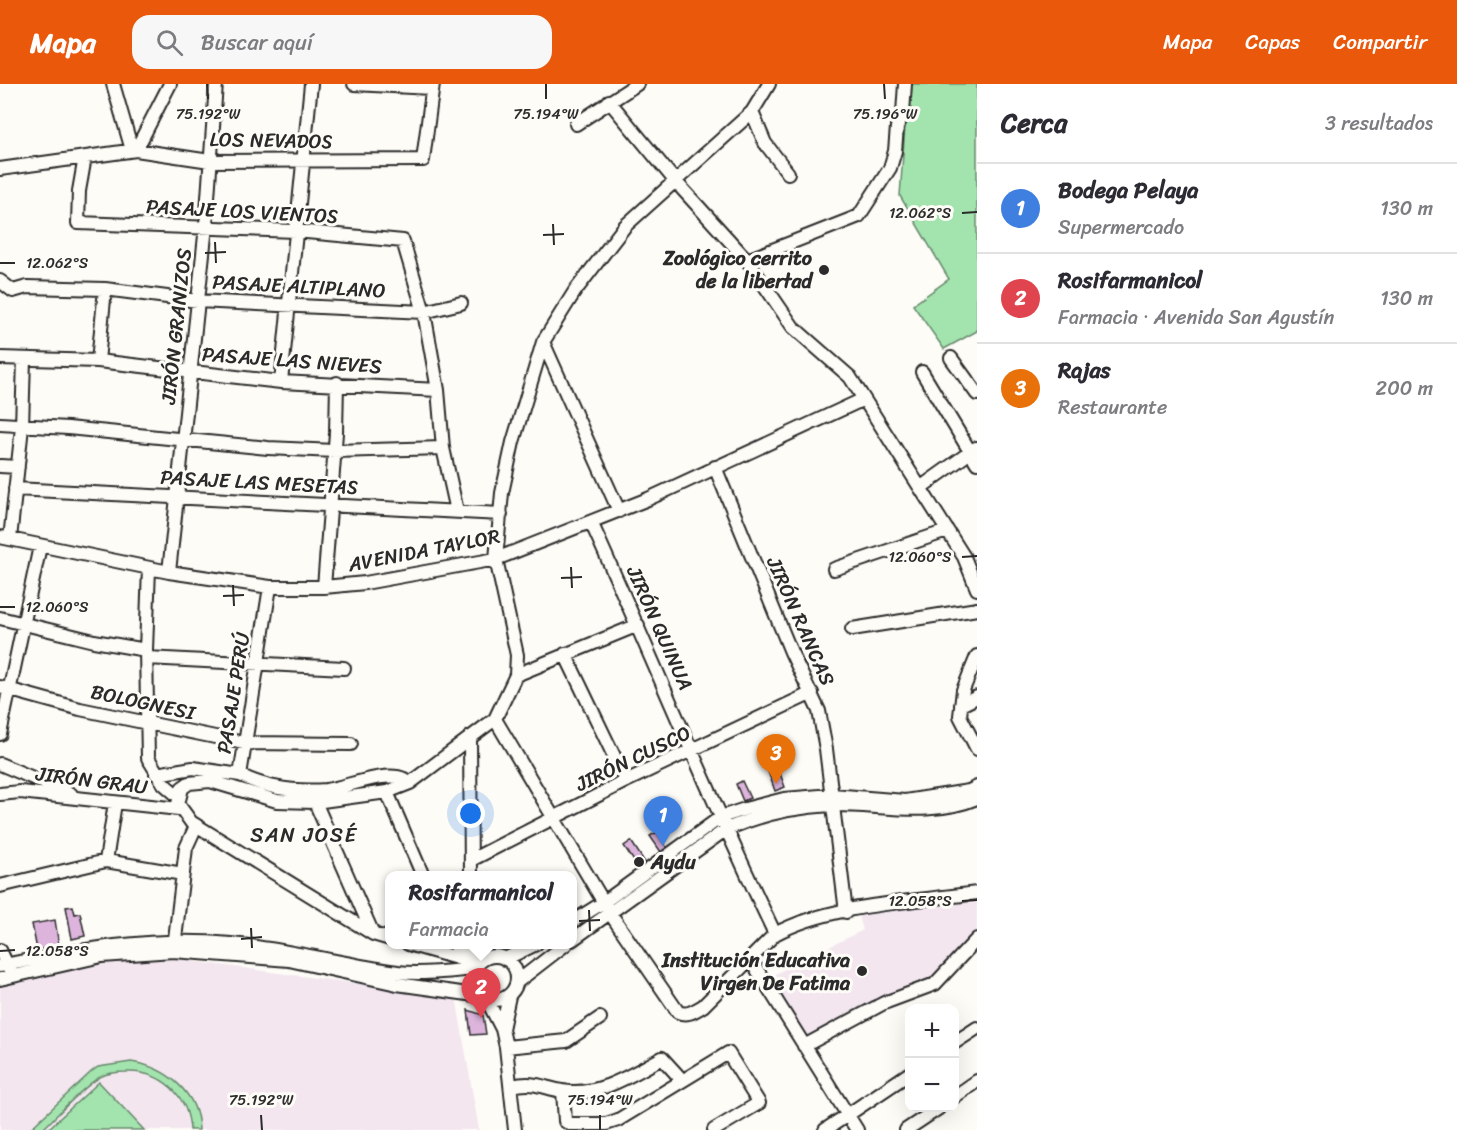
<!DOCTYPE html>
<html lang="es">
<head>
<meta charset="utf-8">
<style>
  :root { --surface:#fff; --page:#f7f7f7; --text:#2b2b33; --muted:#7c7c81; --line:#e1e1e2; --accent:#ea580c }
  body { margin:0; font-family:Sriracha,sans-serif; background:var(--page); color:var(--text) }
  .controls { position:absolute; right:18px; bottom:18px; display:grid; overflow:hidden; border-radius:12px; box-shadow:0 6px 24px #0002 }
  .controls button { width:54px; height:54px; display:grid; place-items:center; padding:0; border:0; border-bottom:2px solid var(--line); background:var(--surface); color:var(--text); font:30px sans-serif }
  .you { position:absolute; left:471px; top:730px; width:21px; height:21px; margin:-15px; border:4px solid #fff; border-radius:50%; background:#1a73e8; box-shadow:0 0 0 9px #1a73e833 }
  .badge { display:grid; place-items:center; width:39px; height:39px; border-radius:50%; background:var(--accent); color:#fff; font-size:20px; font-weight:700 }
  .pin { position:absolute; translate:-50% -50px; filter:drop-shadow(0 2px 3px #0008) }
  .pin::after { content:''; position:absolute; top:32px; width:21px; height:18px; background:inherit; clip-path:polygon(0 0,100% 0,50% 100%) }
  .popup { position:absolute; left:385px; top:787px; width:192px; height:78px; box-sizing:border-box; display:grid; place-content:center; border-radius:12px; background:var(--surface); filter:drop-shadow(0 2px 4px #0005); font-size:20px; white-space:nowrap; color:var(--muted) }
  .popup b { font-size:22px; color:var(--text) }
  .popup::after { content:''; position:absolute; left:50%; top:100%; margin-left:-12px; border:12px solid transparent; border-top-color:var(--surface) }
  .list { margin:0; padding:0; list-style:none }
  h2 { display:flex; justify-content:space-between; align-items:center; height:78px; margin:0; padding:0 24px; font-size:26px }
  h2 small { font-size:20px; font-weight:400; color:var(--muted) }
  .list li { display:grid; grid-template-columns:39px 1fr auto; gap:18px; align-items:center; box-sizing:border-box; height:90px; padding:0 24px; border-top:2px solid var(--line) }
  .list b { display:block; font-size:22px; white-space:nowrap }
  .list p { margin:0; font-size:20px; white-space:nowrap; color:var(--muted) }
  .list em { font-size:20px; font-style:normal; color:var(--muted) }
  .icon { flex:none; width:33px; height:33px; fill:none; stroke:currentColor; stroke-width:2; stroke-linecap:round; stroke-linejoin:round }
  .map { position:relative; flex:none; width:977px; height:1046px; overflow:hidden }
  header { display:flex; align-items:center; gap:36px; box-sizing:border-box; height:84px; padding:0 30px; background:var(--accent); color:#fff }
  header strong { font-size:28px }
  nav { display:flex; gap:33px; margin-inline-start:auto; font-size:21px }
  .search { width:420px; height:54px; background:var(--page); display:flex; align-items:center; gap:15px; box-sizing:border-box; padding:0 21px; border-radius:18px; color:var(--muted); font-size:22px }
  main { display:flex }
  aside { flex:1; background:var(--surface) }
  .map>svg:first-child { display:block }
  .built { fill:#f3e6ef }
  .green { fill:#a3e4ae; stroke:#67886c; stroke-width:1.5 }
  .building { fill:#dcb4dc; stroke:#2b2b2b; stroke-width:1.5 }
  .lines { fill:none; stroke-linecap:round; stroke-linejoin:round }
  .minor-casing { stroke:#2b2b2b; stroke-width:16 }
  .minor { stroke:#fdfcf7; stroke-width:12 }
  .ticks { fill:none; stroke:#2b2b2b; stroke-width:2 }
  .poi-dot { fill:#2b2b2b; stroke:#fdfcf7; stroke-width:2 }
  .labels { text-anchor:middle; stroke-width:6; stroke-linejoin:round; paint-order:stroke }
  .street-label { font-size:20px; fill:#2b2b2b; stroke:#fdfcf7 }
  .poi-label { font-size:20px; font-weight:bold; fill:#2b2b2b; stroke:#fdfcf7; text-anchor:end }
  .neighbourhood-label { font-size:21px; letter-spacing:1.5px; fill:#2b2b2b; stroke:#fdfcf7 }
  .ticks-label { font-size:15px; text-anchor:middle; fill:#2b2b2b; stroke:#fdfcf7; stroke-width:6; stroke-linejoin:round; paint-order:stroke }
</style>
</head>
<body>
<header>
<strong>Mapa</strong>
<div class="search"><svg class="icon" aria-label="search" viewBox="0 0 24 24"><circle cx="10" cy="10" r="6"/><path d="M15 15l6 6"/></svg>Buscar aquí</div>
<nav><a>Mapa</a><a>Capas</a><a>Compartir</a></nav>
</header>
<main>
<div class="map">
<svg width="977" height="1046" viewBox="0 0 977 1046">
  <rect width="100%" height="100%" fill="#fdfcf7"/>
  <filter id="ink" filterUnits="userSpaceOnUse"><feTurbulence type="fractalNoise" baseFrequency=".0167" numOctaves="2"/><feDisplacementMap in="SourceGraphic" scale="12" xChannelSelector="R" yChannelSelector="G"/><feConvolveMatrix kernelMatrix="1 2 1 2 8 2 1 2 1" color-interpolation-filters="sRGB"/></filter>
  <g filter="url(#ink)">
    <path class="built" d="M977,812v35l-45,51 -123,58 -38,-64 92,-46 -4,-14z
      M176,875l280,38 23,133h-479v-145l116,-23z"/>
    <path class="green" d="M908,0h69v247l-33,18 -31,-44 36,-26 -49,-83z
      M131,978c35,5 67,30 68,68h-9c-2,-35 -28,-59 -63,-58 -9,0 -20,1 -27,5 -20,12 -41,37 -58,53h-13l62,-58 7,-5z
      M99,998l45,48h-97z"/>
    <path class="building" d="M778,684l7,19 -10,4 -7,-20z
      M742,697l8,17 -7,3 -7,-17z
      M657,748l10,16 -6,4 -11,-16z
      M631,757l15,23 -7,5 -15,-23z
      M73,822l2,8 5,-1 5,23 -13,3 -6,-32z
      M55,836l4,26 -22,4 -5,-26z
      M468,926l15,5 3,19 -15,1z"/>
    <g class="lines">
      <g class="minor-casing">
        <path id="minor" d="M113,0l19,66
          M354,0l77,4
          M609,17l67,81 71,78 46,67 57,50 114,180 13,32
          M752,28l13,31 23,30
          M576,40l61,-40
          M136,66l34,-66
          M85,73l-6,34 -1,32 218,8 107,10 21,71 14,78 5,58 14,63
          M0,85l136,-19 74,11 213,-1 10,-76
          M747,176l112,-44 31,-48 5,-17 2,-24 6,-14 2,-29
          M0,197l13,10 14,-4 78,2 93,12 226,11 37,-9
          M543,258l76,169
          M0,274l98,3 183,21 157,8
          M951,274l26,36
          M98,277l7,-72
          M922,288l55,91
          M281,298l30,-298
          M0,340l68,4 200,20 67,3 108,-3
          M0,382l18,1
          M715,383l76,185 28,59 7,38 20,163
          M920,404l56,-40
          M15,405l486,25
          M591,438c62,137 119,277 184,412
          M0,453l169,35 101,15h54l41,-4 131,-24 152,-60 216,-100
          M10,455l12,-112 2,-68
          M149,484l-3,82 2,108 16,26 14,12
          M834,485l113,-38
          M169,488l37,-346 10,-142
          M270,503l-30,188c25,13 57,17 86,15 21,-3 60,-20 78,-11l3,5
          M324,503l12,-154 1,-50
          M0,534l94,23 52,9
          M852,545l125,-20
          M565,570l61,127
          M977,572l-14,34 -3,26 17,33
          M147,574l197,10
          M516,591l122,-50
          M0,603l80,22 164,34 107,1
          M961,621l16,-8
          M495,635l115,194 68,99c10,4 16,-1 25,-6l72,-72c56,-30 138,-32 202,-41
          M0,650l40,-188
          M470,653l1,139
          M0,680l71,30
          M156,690l37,-6 47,7
          M387,708l36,84
          M0,710l20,-2 159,17
          M315,718l58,132
          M471,776l155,-79 186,-88
          M106,777l9,-58
          M0,802l106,-25 77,13
          M572,838l32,-20 117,-85 24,-8 39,-10 48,-4 73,6 64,-10 8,-4
          M390,855l-17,-5 -182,-112 -13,-18 4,-16 7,-5 21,-2 67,20 38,1 72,-10 23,-9 85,-64 21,-44 1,-20 -21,-96 6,-66 11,-51 30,-100 32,-51 50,-65 127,-114 17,-28
          M572,856l153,-110c33,-15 70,-23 106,-25 49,-1 98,13 146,-7
          M408,860l70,20
          M455,860l2,5 17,10
          M174,863l12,-99 10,-22
          M0,866l10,21
          M473 894a22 22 0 1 1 44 0a22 22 0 1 1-44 0Z
          M505,875l31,-15
          M751,876l106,170
          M0,882c77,-16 152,-30 231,-22 57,5 111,20 167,28 26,3 52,-1 77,-3
          M0,895l102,-23 71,-5 116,9 108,24 85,12
          M517,898l49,-38
          M486,914l16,31 4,18 9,83
          M502,945l7,-33
          M954,959l23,-15
          M804,962l80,-43 51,-19 42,-45
          M506,963l60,-6 34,-23
          M512,1002c22,-5 29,1 50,5 37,6 69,-16 100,-33l20,22
          M563,1007l2,30 5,3h36l12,-4 110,-67 31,50 -45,27
          M954,1013l23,-16
          M825,1046l85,-57
          M906,1046l33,-22"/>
      </g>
      <use href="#minor" class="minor"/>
    </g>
  </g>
  <path class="ticks" d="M207,0l1,15M546,0v15M884,0l1,15M962,129l15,-1M553,140l1,21M543,151l21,-1M215,158l1,21M205,169l21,-1M0,179h15M962,473l15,-1M571,483l1,21M561,494l21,-1M233,501l1,21M223,512l21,-1M0,523h15M962,817l15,-1M589,826l1,21M579,837l21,-1M251,844l1,20M241,855l21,-2M0,867l15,-1M261,1031l1,15M600,1031v15"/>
  <g class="poi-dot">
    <circle cx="824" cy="186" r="6"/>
    <circle cx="639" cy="778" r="6"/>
    <circle cx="862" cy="887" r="6"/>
  </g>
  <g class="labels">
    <g class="street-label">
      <text transform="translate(271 56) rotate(1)" y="7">LOS NEVADOS</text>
      <text transform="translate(242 127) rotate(3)" y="7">PASAJE LOS VIENTOS</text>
      <text transform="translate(299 202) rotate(3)" y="7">PASAJE ALTIPLANO</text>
      <text transform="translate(176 242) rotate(-84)" y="7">JIRÓN GRANIZOS</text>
      <text transform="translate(292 276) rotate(4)" y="7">PASAJE LAS NIEVES</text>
      <text transform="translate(259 398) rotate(3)" y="7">PASAJE LAS MESETAS</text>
      <text transform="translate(424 466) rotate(-11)" y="7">AVENIDA TAYLOR</text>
      <text transform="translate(801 537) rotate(66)" y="7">JIRÓN RANCAS</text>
      <text transform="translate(660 544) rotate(66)" y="7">JIRÓN QUINUA</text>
      <text transform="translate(233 609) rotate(-81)" y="7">PASAJE PERÚ</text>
      <text transform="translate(143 618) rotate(12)" y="7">BOLOGNESI</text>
      <text transform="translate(633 674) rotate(-26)" y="7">JIRÓN CUSCO</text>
      <text transform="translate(92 696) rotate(7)" y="7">JIRÓN GRAU</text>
    </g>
    <g class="poi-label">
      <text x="812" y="181">Zoológico cerrito<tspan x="812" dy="23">de la libertad</tspan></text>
      <text x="651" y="785" text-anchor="start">Aydu</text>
      <text x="850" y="883">Institución Educativa<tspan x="850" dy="23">Virgen De Fatima</tspan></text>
    </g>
    <g class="neighbourhood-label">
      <text x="304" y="758">SAN JOSÉ</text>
    </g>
  </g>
  <g class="ticks-label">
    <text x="208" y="35">75.192°W</text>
    <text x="546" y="35">75.194°W</text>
    <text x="885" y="35">75.196°W</text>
    <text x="920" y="134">12.062°S</text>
    <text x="57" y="184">12.062°S</text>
    <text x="920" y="478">12.060°S</text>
    <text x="57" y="528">12.060°S</text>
    <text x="920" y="822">12.058°S</text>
    <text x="57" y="872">12.058°S</text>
    <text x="261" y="1021">75.192°W</text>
    <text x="600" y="1021">75.194°W</text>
  </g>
</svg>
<div class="controls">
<button>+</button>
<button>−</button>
</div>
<div class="you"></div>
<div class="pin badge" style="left:663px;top:762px;background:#3f7fe0">1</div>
<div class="pin badge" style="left:481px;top:934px;background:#e0444e">2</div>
<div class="popup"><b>Rosifarmanicol</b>Farmacia</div>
<div class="pin badge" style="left:776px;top:700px;background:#e8710a">3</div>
</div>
<aside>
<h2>Cerca<small>3 resultados</small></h2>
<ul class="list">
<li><span class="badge" style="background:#3f7fe0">1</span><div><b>Bodega Pelaya</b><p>Supermercado</p></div><em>130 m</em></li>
<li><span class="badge" style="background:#e0444e">2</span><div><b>Rosifarmanicol</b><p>Farmacia · Avenida San Agustín</p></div><em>130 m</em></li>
<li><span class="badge" style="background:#e8710a">3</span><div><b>Rajas</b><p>Restaurante</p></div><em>200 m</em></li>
</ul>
</aside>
</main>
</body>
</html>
